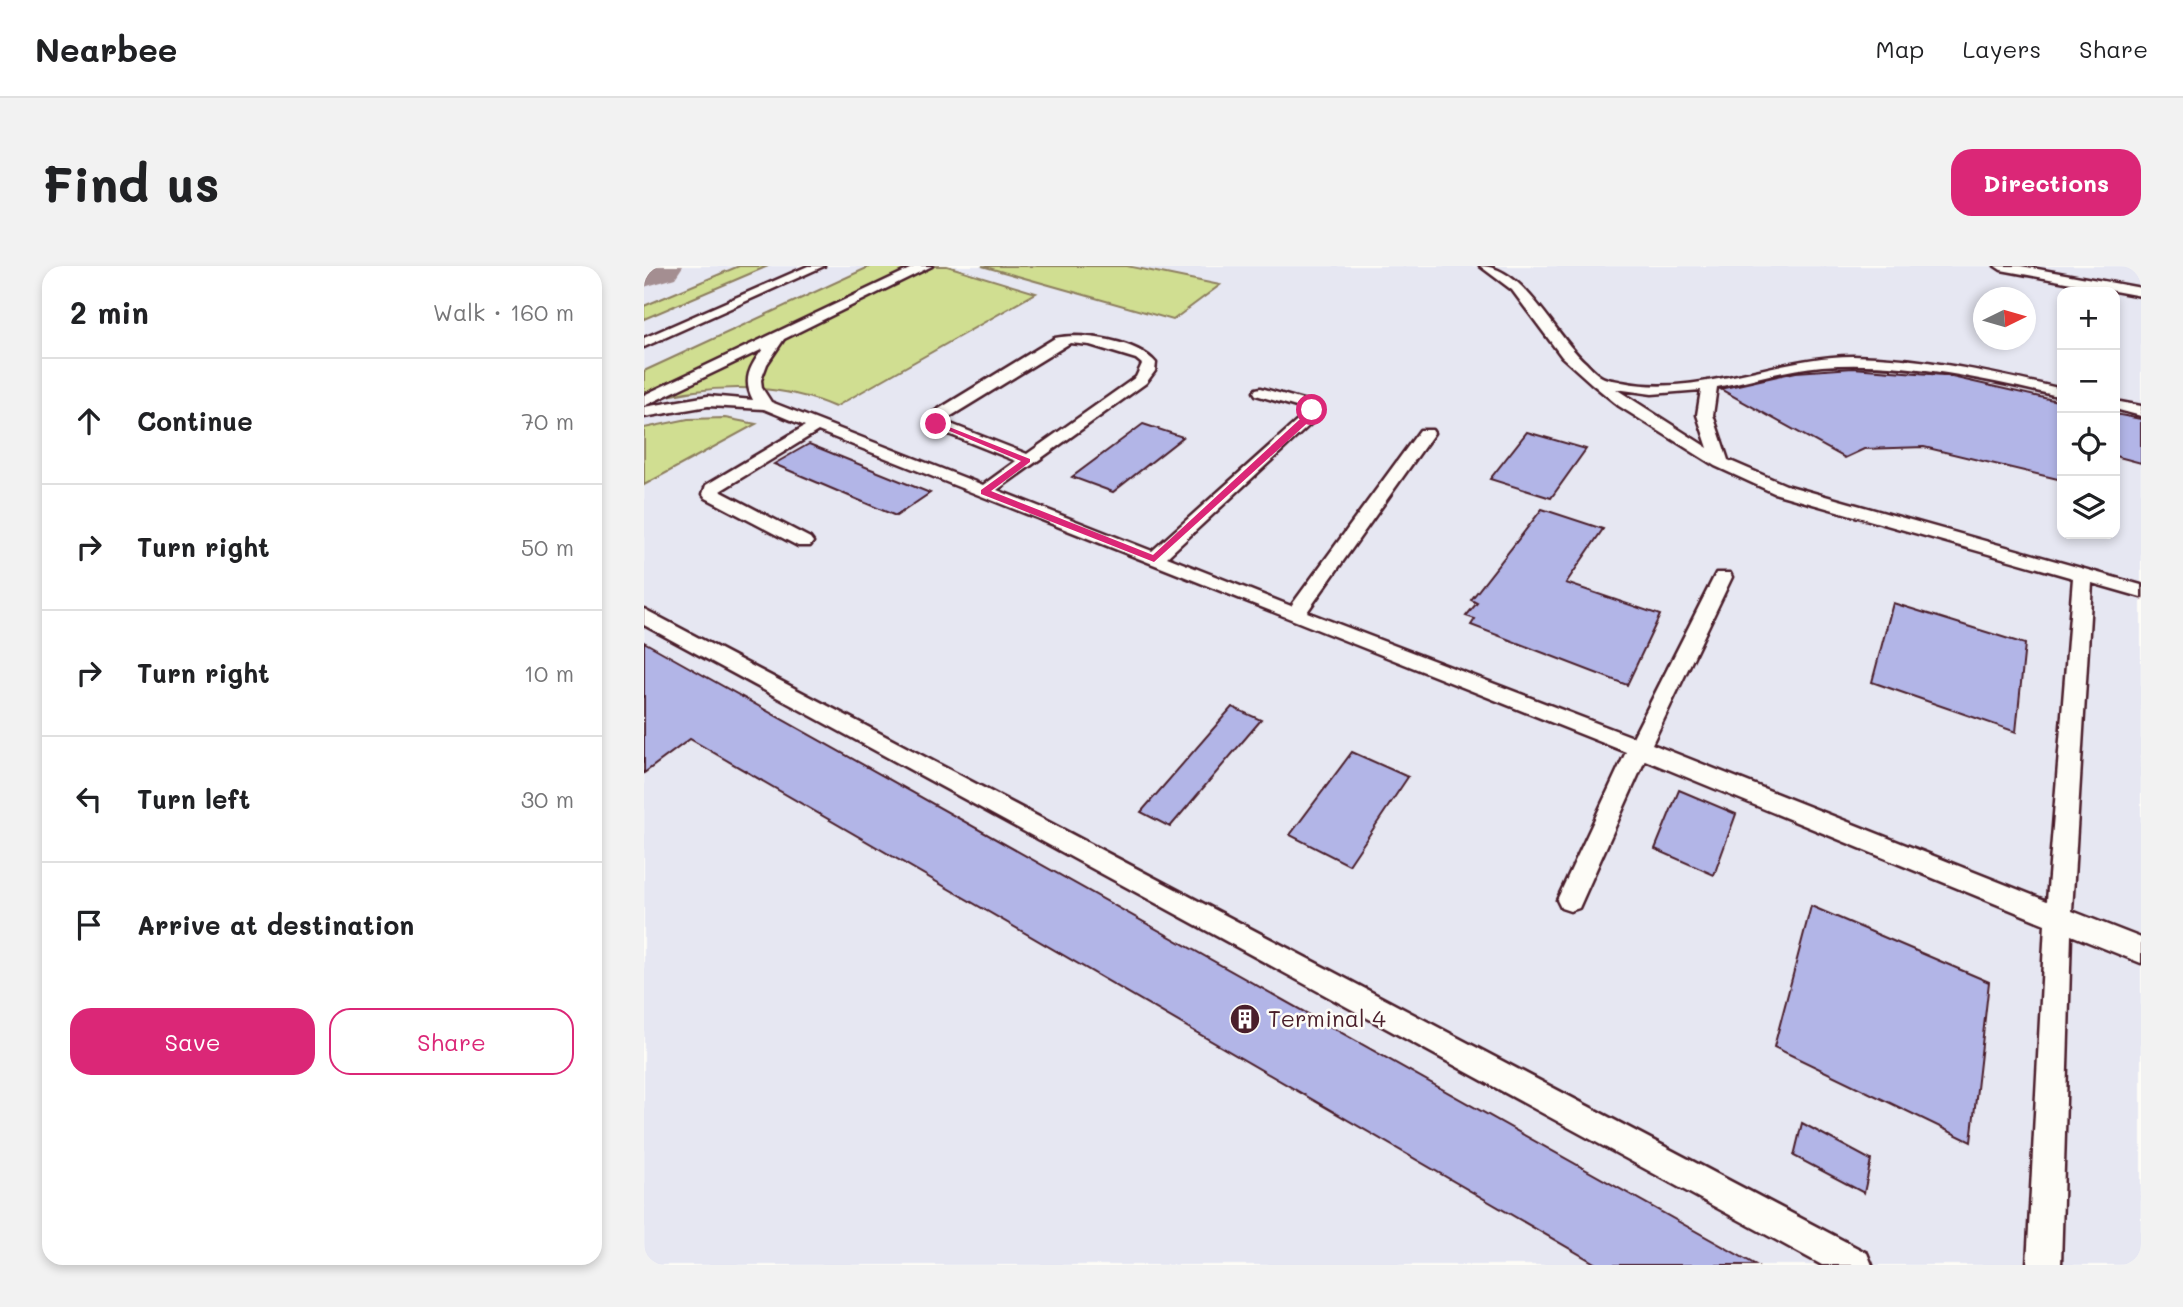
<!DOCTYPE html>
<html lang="en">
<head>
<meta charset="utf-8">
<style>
  :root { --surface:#fff; --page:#f2f2f2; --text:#202124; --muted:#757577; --line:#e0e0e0; --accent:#db2777 }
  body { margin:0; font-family:Mali,sans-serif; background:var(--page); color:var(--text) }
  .controls { position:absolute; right:21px; top:21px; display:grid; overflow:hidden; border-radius:14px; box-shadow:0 4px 10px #0003 }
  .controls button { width:63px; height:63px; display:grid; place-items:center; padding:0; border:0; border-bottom:2px solid var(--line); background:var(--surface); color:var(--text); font:35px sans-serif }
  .compass { position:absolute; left:1329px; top:21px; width:63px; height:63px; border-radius:50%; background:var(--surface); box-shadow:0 4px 10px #0003; rotate:85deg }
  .stop { position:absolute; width:21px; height:21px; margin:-16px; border:5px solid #db2777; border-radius:50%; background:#fff }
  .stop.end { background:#db2777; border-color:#fff; box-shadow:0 2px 7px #0008 }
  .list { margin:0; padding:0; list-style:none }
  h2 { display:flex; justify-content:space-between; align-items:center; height:91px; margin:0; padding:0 28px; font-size:30px }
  h2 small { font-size:23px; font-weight:400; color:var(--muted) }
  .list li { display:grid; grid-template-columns:46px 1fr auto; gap:21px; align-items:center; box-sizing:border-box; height:126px; padding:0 28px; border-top:2px solid var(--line) }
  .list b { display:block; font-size:26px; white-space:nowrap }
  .list em { font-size:23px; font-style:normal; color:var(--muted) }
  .actions { display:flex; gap:14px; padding:21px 28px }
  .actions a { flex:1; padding:16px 0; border:2px solid var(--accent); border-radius:21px; text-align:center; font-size:24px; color:var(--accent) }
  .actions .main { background:var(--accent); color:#fff }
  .icon { flex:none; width:38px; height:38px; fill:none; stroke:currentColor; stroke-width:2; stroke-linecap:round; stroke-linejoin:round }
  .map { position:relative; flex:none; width:1497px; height:999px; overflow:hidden; border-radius:21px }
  header { display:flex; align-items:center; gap:42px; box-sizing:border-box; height:98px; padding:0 35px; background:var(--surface); border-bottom:2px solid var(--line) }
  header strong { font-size:33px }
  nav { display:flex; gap:38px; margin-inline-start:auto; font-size:24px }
  .intro { display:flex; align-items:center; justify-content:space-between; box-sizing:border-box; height:168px; padding:0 42px }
  h1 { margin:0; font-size:49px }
  .button { padding:18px 32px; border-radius:21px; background:var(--accent); color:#fff; font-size:24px; font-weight:700 }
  main { display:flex; gap:42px; padding:0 42px }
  aside { flex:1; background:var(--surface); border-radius:21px; box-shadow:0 4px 10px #0003 }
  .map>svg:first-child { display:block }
  .built { fill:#e6e7f2; fill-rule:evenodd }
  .green { fill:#d0de91; stroke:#8d7e5e; stroke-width:2 }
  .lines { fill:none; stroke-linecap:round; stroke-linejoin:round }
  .taxiway { fill:#a48e91; fill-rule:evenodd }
  .building { fill:#b2b5e7; stroke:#4a1f2b; stroke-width:2 }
  .lane-casing { stroke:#4a1f2b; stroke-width:5 }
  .lane { fill:#fdfcf7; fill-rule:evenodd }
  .route { fill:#db2777 }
  .labels { text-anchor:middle; stroke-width:5; stroke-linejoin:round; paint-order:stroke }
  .near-poi-label { font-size:23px; fill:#4a1f2b; stroke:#fdfcf7; text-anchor:start }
</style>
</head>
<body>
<header>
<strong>Nearbee</strong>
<nav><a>Map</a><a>Layers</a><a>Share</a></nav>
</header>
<div class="intro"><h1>Find us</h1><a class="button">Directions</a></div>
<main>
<aside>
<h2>2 min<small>Walk · 160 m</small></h2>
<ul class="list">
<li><svg class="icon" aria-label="ahead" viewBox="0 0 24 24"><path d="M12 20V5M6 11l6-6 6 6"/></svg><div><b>Continue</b></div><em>70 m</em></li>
<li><svg class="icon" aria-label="right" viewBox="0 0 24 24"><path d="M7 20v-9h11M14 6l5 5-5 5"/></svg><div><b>Turn right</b></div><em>50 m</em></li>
<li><svg class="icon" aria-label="right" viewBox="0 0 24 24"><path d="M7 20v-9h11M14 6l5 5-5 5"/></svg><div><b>Turn right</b></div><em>10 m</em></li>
<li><svg class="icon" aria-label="left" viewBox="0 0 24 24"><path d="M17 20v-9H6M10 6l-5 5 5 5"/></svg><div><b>Turn left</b></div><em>30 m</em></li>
<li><svg class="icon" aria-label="arrive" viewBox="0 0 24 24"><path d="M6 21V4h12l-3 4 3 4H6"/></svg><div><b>Arrive at destination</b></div></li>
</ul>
<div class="actions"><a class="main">Save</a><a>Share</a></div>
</aside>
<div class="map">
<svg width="1497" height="999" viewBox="0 0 1497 999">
  <rect width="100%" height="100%" fill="#fdfcf7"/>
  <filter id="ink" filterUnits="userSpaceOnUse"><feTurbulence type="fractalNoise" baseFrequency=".0143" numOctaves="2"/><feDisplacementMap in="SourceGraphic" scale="14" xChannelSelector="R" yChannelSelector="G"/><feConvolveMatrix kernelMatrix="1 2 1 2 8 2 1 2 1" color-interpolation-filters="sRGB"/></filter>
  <g filter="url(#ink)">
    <path class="built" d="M0,0h1497v999h-1497zM1418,26h53v242h-53zM1339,32h42v42h-42z"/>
    <path class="green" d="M95,0h29l-124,53v-13z
      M227,0h76l89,27 -201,114c-58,-26 -131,-23 -191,-5v-31z
      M338,0h145l93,19 -47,35z
      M81,152l31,6 -112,61v-57l44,-9z"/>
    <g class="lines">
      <path class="taxiway" d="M0,0h39l-8,12 -31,9z"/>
    </g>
    <path class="building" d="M1209,102l90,7 119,27v78l-138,-33 -60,2 -19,9 -125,-69 76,-17z
      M1471,148l26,5v44l-26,-7z
      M499,158l40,13 -70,55 -41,-15z
      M883,166l59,17 -35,49 -61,-19z
      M165,178l121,49 -34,23 -122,-52z
      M898,243l61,20 -37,54 94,32 -33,70 -156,-60 4,-6 -9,-3 11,-13 -6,-3z
      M1249,337l132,41 -9,88 -144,-50z
      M0,376l1112,623h-158l-908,-526 -46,34z
      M588,441l29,13 -91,107 -29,-15z
      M708,486l56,25 -59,88 -59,-30z
      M1035,524l57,24 -22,61 -59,-26z
      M1167,640l178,76 -18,160 -197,-95z
      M1158,857l69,37 -7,33 -70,-37z"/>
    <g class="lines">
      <g class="lane-casing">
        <path id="lane" d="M164,0h16l-180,81v-9z
          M272,0h16l-148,73 -17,25 -6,16 1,8 9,14 212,83 33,-24 -85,-34 -4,-6 7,-9 121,-74c27,-6 83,3 101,25l-1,8 -9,12 -149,107 155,61 152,-136 -1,-6 -47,-14 -2,-3 2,-3 5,-1 52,15 7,7 -4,9 -149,138 124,49 129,-176h12l2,3 -127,179 326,125 81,-160 2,-4h14l2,4 -80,167 395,157 26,-323 -299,-85 -59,-27 -96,-60 -28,-23 -29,-26 -50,-67 -32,-24c44,0 75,70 106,97 4,4 10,11 16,14 5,3 14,3 20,5 78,16 153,-26 231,-26 71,1 140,17 209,33v8c-79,-18 -158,-37 -240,-31 -35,3 -70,14 -105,21l-4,28 15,45 58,25 355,100v12l-49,-14 -20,328 69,27v25l-70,-28 -10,330h-34l18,-341 -400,-164 -66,148 -9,3 -9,-3 -4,-8 69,-148 -808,-321 -98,60 90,47 3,4 -3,4h-12l-92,-48 -3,-4 3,-9 99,-59 -41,-17 -56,-3 -64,11v-10l64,-11 45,4c-11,-20 -3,-34 10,-51l-119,57v-11zM426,77l20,2 46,14 6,5 -6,13 -109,77 -84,-33zM972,123l36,5 49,-4 -4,25 11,33z
          M1351,0h26l120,22v8l-140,-26z
          M1471,135l26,5v10l-26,-7z
          M0,343l1223,644 5,12h-50l-1178,-640z"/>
      </g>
      <use href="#lane" class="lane"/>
    </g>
  </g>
  <path class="route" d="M668,142l4,2 -2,7 -160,145 -173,-68v-4l40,-29 -88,-37 6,-1 91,36v3l-39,29 162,64z"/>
  <defs>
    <g id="building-disc" transform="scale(1.575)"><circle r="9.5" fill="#4a1f2b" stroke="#fdfcf7"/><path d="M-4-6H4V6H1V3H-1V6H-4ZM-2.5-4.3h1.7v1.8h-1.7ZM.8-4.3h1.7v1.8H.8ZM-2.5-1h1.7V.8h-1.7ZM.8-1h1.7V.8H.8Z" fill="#fff"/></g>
  </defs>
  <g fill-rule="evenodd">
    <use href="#building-disc" x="601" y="753"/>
  </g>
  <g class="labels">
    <g class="near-poi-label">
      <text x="624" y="761">Terminal 4</text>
    </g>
  </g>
</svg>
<div class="controls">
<button>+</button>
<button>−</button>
<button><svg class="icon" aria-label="locate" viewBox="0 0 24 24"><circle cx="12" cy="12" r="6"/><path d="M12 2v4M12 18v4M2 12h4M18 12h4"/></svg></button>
<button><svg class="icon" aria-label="layers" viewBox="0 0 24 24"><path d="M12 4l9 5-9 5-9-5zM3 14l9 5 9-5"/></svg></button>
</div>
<svg class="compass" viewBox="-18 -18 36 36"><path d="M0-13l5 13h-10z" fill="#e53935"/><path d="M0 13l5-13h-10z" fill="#757577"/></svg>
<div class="stop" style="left:668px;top:144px"></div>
<div class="stop end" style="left:292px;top:158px"></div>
</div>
</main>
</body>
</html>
